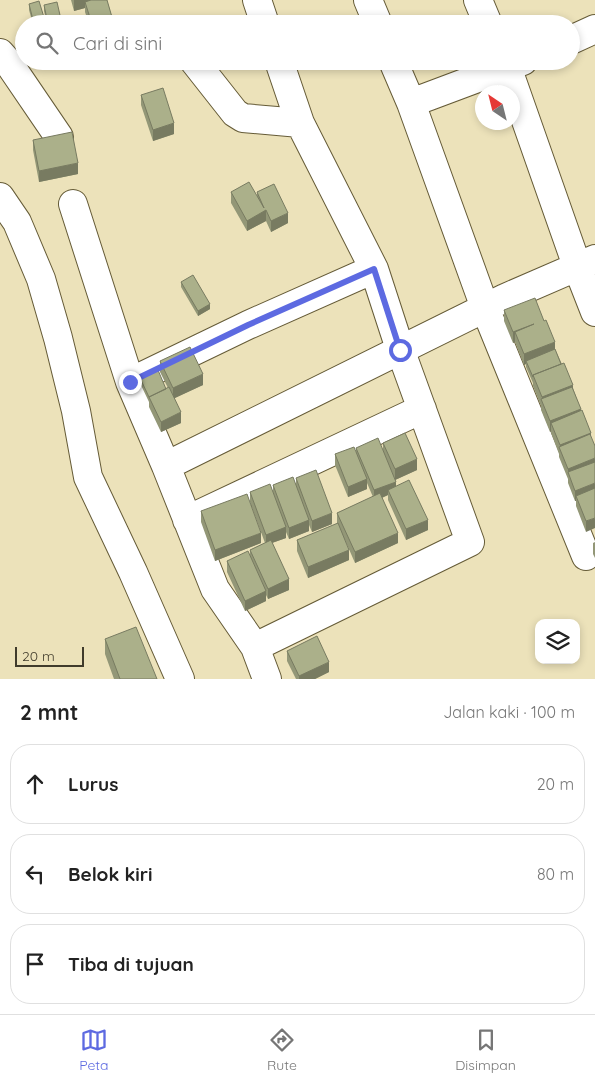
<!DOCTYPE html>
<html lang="id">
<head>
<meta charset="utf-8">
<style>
  :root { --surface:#fff; --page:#f2f2f2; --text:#222; --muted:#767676; --line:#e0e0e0; --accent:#5d6ae1 }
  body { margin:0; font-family:Quicksand,sans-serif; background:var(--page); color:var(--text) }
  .controls { position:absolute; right:15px; bottom:15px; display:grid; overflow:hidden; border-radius:10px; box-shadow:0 2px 8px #0003 }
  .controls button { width:45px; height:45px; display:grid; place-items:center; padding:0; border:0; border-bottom:1px solid var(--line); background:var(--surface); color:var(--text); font:25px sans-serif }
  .compass { position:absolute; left:475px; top:85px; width:45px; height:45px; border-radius:50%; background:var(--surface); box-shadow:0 2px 8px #0003; rotate:325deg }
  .scale { position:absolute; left:15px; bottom:12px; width:69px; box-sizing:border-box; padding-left:5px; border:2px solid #403b2b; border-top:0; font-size:14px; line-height:18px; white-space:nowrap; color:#403b2b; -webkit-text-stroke:4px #ece2ba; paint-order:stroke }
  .stop { position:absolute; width:15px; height:15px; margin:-11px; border:4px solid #5d6ae1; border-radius:50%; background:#fff }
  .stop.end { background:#5d6ae1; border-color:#fff; box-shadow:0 1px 5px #0008 }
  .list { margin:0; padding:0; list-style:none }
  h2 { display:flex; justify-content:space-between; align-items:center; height:65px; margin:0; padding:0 20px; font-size:21px }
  h2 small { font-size:16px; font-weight:400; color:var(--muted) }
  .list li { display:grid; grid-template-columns:32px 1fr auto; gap:15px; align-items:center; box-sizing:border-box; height:80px; margin:0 10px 10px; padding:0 10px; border:1px solid var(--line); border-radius:20px }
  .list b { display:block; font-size:19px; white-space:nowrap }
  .list em { font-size:16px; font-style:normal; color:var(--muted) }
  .icon { flex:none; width:28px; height:28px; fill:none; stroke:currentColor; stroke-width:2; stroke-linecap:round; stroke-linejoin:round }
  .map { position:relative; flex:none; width:595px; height:679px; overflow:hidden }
  .search { position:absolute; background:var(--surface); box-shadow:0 2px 8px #0003; left:15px; right:15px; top:15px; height:55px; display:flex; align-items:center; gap:12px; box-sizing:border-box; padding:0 18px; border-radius:28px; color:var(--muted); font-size:19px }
  .sheet { height:335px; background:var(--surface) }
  nav { display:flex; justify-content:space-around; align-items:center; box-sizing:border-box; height:70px; border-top:1px solid var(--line); background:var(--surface); font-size:14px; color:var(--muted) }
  nav a { display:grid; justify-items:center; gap:2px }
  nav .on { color:var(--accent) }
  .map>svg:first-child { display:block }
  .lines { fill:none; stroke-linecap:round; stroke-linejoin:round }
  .minor-casing { stroke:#655b37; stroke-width:30 }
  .minor { stroke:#fff; stroke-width:28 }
  .wall { fill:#939777 }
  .shaded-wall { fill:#787b61 }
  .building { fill:#abb08a; stroke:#787b61 }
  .route { stroke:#5d6ae1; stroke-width:6 }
</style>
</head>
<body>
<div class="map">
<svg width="595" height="679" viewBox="0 0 595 679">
  <rect width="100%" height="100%" fill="#ece2ba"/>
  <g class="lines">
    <g class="minor-casing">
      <path id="minor" d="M257,0l8,24
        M368,0l10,24
        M478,0l10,24
        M571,40l24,-11
        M0,53l8,9 51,75
        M194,61l41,52 8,5 57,5
        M393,61l18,42
        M505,61l72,205 18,46
        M523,61l-112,42 74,205 101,248
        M0,197l17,25 24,57 17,59 18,73 12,66 45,95 47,107
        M73,204l57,178
        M166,466l-36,-84 118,-57 126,-56
        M187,520l235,-111
        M255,647l215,-105 -70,-193 -26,-80 -74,-146 -21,-62
        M267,679l-12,-32 -40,-58 -49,-123 339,-168 90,-39"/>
    </g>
    <use href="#minor" class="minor"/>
  </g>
  <path class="wall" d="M71,0h36l7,24h-25l-4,-12v-4l-11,3z
    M29,4l17,20h-13l-4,-14z
    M44,5l18,19h-15l-3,-13z
    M141,95l33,39 -21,7 -12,-36z
    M33,140l45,34 -39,8 -6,-32z
    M231,192l26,4v-4l31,31 -17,9 -5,-11 -19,10 -16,-28z
    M181,282l29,27 -12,7 -17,-29z
    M504,310l51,39 18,39 8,23 10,22 -5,99 -10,-26v-5h-1l-7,-18v-4l-9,-22v-3l-8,-21v-2l-1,1 -9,-22v-4l-8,-20v-3l-7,-16v-3l-2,1 -9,-23 -2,1 -9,-22z
    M160,361l43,24 -29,13 7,25 -20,9 -12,-25v-5l-9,-19v-5l26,11 2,-1 -8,-16z
    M383,443l34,27 -22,10 1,7 32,43 -22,10 -18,-40v-5l-6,3 16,45 -43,20 -10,-23 4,20 -41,18 -11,-27v-11l40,-16v-11l36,-16 -6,-14v6l-19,8 -13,-32v-11l21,-2v-4l27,3z
    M296,478l36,46 -20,8 -3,-7v6l-20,8 -3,-7v6l-14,5 17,47 -21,9 -2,-4v6l-21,10 -18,-39v-11l23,-6v-5l15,-7 -15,-41v-10l23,-1v-6l23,-1z
    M201,511l60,32 -46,18 -14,-39z
    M595,542v16l-2,-4v-11z
    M105,639l52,40h-43l-9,-25z
    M287,651l42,21 -14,7h-19l-9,-18z"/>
  <path class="shaded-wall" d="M74,0h26l-15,2v6l-11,3z
    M174,123v11l-21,7v-11z
    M78,163v11l-39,8v-11z
    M266,210v11l-19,10v-10z
    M288,213v10l-17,9v-11z
    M210,304v5l-12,7v-5z
    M534,324l-19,8v10l-2,1v-11z
    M555,342v11l-29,8v3l-2,1v-11z
    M203,374v11l-30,14v-11z
    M573,385v10l-31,5v-3z
    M581,409v11l-30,3v8l-1,1v-11z
    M181,412v11l-20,9v-10z
    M591,433v10l-31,5v-3z
    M595,458v11l-27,3v7v-10z
    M417,459v11l-22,10v-11z
    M367,479v10l-19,8v-10z
    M396,482v10l-8,-2v5l-14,6v-11z
    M595,483v10l-19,3v5h-1v-10z
    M332,513v11l-20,8v-11z
    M595,518v10l-9,4v-11z
    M309,520v11l-20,8v-11z
    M428,520v10l-22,10v-11z
    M286,527v11l-20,7v-10z
    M261,533v10l-46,18v-11z
    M398,533v10l-43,20v-11z
    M349,550v10l-41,18v-11z
    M289,579v11l-21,9v-10z
    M266,591v10l-21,10v-10z
    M329,662v10l-14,7h-16v-3z"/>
  <path class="building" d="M91,0h16l7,24h-22l-7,-22z
    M39,1l7,23h-12l-5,-20z
    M57,2l5,22h-14l-4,-19z
    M163,88l11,35 -21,7 -12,-35z
    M72,132l6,31 -39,8 -6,-31z
    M249,182l15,26 -7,-16 17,-8 14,29 -17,8 -5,-11 -19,11 -16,-29z
    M193,275l17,29 -12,7 -17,-29z
    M535,298l9,23 2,-1 9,22 -31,12 -9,-22 19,-8 -21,8 -9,-22z
    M190,347l13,27 -30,14 -13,-27z
    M555,349l6,15 -28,11v2l-7,-16z
    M564,363l9,22 -31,12 -9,-22z
    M158,370l8,19 -17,8 -9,-19z
    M169,387l12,25 -20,10 -12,-25z
    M572,387l9,22 -31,12 -9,-22z
    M582,410l9,23 -31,12 -9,-22z
    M405,433l12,26 -22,10 -12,-26z
    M590,434l5,12v12l-27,11 -9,-22z
    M378,438l18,44 -22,8 -18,-42z
    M354,447l13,32 -19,8 -13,-33z
    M595,462v21l-20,8 -7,-19z
    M316,470l16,43 -20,8 -16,-43z
    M293,477l16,43 -20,8 -16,-43z
    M409,480l19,40 -22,9 -18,-39z
    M270,484l16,43 -20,8 -16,-43z
    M595,488v30l-9,3 -10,-25z
    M380,493l18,40 -43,19 -18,-39z
    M247,494l14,39 -46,17 -14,-39z
    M338,523l11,27 -41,17 -11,-27z
    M271,540l18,39 -21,10 -18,-39z
    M248,551l18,40 -21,10 -18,-40z
    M136,627l21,52h-37l-15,-40z
    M317,636l12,26 -30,14 -12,-25z"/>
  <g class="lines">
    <path class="route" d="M130,382l118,-57 126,-56 26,81"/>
  </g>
</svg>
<div class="controls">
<button><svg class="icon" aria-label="layers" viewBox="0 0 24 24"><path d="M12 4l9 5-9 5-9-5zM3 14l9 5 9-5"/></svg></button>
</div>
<svg class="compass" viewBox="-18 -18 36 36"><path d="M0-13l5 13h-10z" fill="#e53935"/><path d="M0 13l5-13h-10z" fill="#767676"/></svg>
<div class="scale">20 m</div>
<div class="stop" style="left:400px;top:350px"></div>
<div class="stop end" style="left:130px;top:382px"></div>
<div class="search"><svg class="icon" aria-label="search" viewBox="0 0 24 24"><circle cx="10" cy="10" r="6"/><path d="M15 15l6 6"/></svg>Cari di sini</div>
</div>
<section class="sheet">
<h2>2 mnt<small>Jalan kaki · 100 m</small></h2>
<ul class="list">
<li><svg class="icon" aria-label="ahead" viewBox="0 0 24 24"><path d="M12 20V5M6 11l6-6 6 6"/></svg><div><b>Lurus</b></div><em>20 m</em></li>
<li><svg class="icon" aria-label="left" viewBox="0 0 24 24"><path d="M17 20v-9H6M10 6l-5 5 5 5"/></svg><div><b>Belok kiri</b></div><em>80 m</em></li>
<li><svg class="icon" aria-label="arrive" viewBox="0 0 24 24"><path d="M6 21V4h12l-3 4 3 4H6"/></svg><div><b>Tiba di tujuan</b></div></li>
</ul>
</section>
<nav>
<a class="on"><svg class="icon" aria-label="map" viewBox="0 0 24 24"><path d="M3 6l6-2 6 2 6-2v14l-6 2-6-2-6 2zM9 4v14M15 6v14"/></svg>Peta</a>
<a><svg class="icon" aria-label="directions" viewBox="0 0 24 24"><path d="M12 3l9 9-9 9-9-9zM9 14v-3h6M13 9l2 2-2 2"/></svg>Rute</a>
<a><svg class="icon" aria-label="saved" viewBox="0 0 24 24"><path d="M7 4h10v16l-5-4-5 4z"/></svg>Disimpan</a>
</nav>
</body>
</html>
